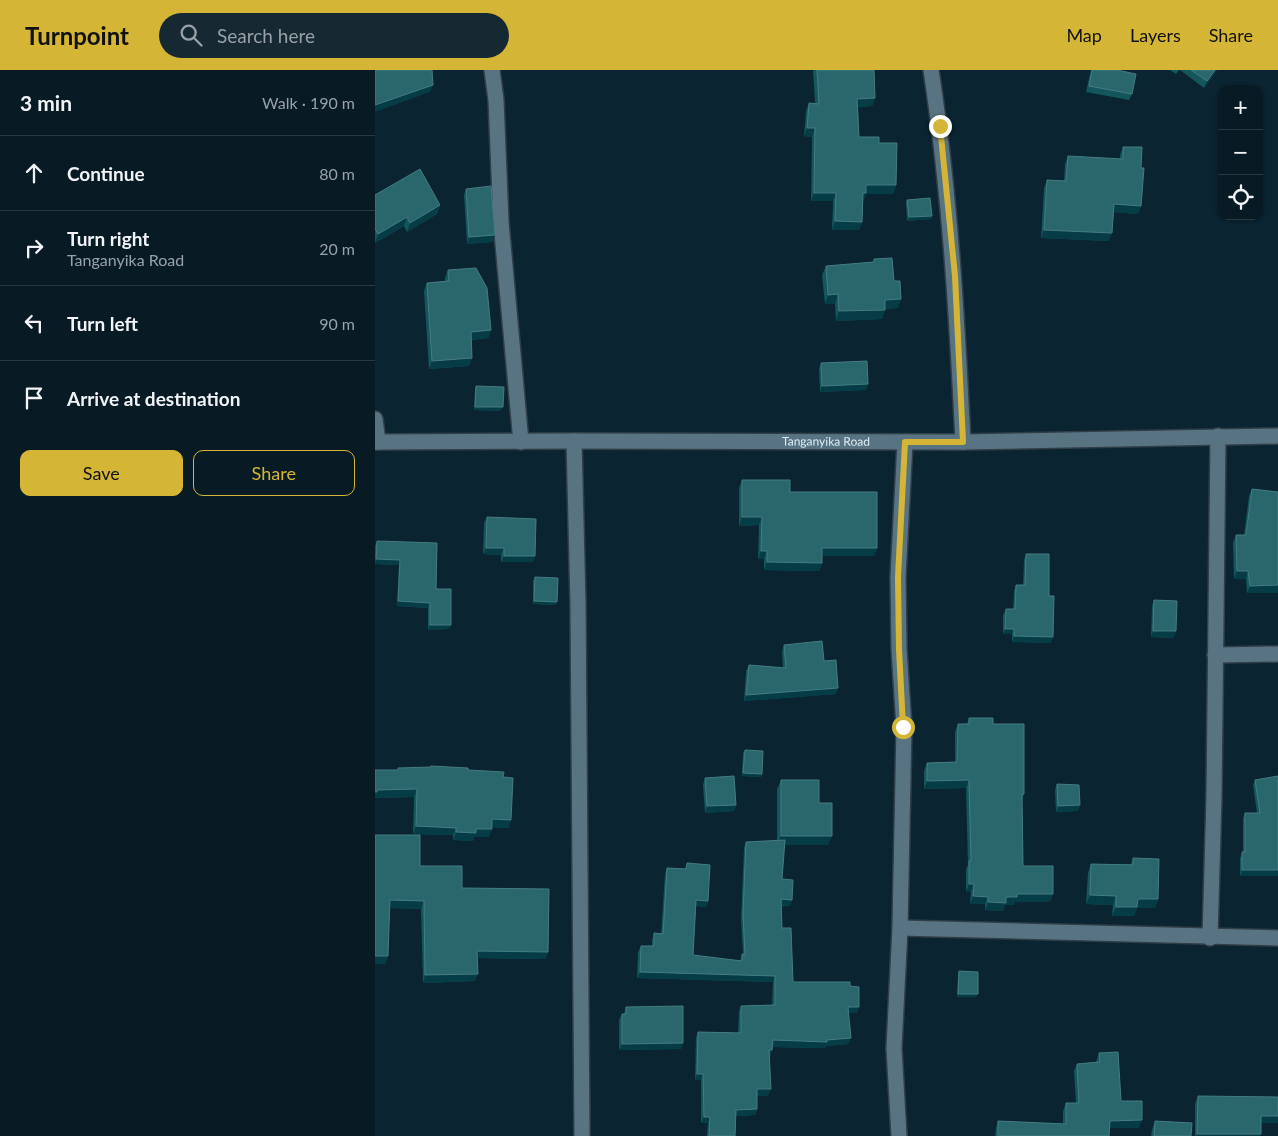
<!DOCTYPE html>
<html lang="en">
<head>
<meta charset="utf-8">
<style>
  :root { --surface:#081b25; --page:#162832; --text:#f1f3f6; --muted:#98a1a7; --line:#293942; --accent:#d5b535 }
  body { margin:0; font-family:Lato,sans-serif; background:var(--page); color:var(--text) }
  .controls { position:absolute; right:15px; top:15px; display:grid; overflow:hidden; border-radius:10px; box-shadow:0 1px 4px #0004 }
  .controls button { width:45px; height:45px; display:grid; place-items:center; padding:0; border:0; border-bottom:1px solid var(--line); background:var(--surface); color:var(--text); font:25px sans-serif }
  .stop { position:absolute; width:15px; height:15px; margin:-11px; border:4px solid #d5b535; border-radius:50%; background:#fff }
  .stop.end { background:#d5b535; border-color:#fff; box-shadow:0 1px 5px #0008 }
  .list { margin:0; padding:0; list-style:none }
  h2 { display:flex; justify-content:space-between; align-items:center; height:65px; margin:0; padding:0 20px; font-size:21px }
  h2 small { font-size:16px; font-weight:400; color:var(--muted) }
  .list li { display:grid; grid-template-columns:32px 1fr auto; gap:15px; align-items:center; box-sizing:border-box; height:75px; padding:0 20px; border-top:1px solid var(--line) }
  .list b { display:block; font-size:19px; white-space:nowrap }
  .list p { margin:0; font-size:16px; white-space:nowrap; color:var(--muted) }
  .list em { font-size:16px; font-style:normal; color:var(--muted) }
  .actions { display:flex; gap:10px; padding:15px 20px }
  .actions a { flex:1; padding:11px 0; border:1px solid var(--accent); border-radius:10px; text-align:center; font-size:18px; color:var(--accent) }
  .actions .main { background:var(--accent); color:#111 }
  .icon { flex:none; width:28px; height:28px; fill:none; stroke:currentColor; stroke-width:2; stroke-linecap:round; stroke-linejoin:round }
  .map { position:relative; flex:none; width:903px; height:1066px; overflow:hidden }
  header { display:flex; align-items:center; gap:30px; box-sizing:border-box; height:70px; padding:0 25px; background:var(--accent); color:#111 }
  header strong { font-size:24px }
  nav { display:flex; gap:28px; margin-inline-start:auto; font-size:18px }
  .search { width:350px; height:45px; background:var(--page); display:flex; align-items:center; gap:12px; box-sizing:border-box; padding:0 18px; border-radius:28px; color:var(--muted); font-size:19px }
  main { display:flex }
  aside { flex:1; background:var(--surface) }
  .map>svg:first-child { display:block }
  .lines { fill:none; stroke-linecap:round; stroke-linejoin:round }
  .minor-casing { stroke:#303e48; stroke-width:18 }
  .minor { stroke:#587483; stroke-width:15 }
  .wall { fill:#13575d }
  .shaded-wall { fill:#063c45 }
  .building { fill:#29676d; stroke:#457c82 }
  .route { stroke:#d5b535; stroke-width:6 }
  .labels { text-anchor:middle; stroke-width:4; stroke-linejoin:round; paint-order:stroke }
  .street-label { font-size:12px; fill:#dcebf3; stroke:#021a27 }
</style>
</head>
<body>
<header>
<strong>Turnpoint</strong>
<div class="search"><svg class="icon" aria-label="search" viewBox="0 0 24 24"><circle cx="10" cy="10" r="6"/><path d="M15 15l6 6"/></svg>Search here</div>
<nav><a>Map</a><a>Layers</a><a>Share</a></nav>
</header>
<main>
<aside>
<h2>3 min<small>Walk · 190 m</small></h2>
<ul class="list">
<li><svg class="icon" aria-label="ahead" viewBox="0 0 24 24"><path d="M12 20V5M6 11l6-6 6 6"/></svg><div><b>Continue</b></div><em>80 m</em></li>
<li><svg class="icon" aria-label="right" viewBox="0 0 24 24"><path d="M7 20v-9h11M14 6l5 5-5 5"/></svg><div><b>Turn right</b><p>Tanganyika Road</p></div><em>20 m</em></li>
<li><svg class="icon" aria-label="left" viewBox="0 0 24 24"><path d="M17 20v-9H6M10 6l-5 5 5 5"/></svg><div><b>Turn left</b></div><em>90 m</em></li>
<li><svg class="icon" aria-label="arrive" viewBox="0 0 24 24"><path d="M6 21V4h12l-3 4 3 4H6"/></svg><div><b>Arrive at destination</b></div></li>
</ul>
<div class="actions"><a class="main">Save</a><a>Share</a></div>
</aside>
<div class="map">
<svg width="903" height="1066" viewBox="0 0 903 1066">
  <rect width="100%" height="100%" fill="#0a2431"/>
  <g class="lines">
    <g class="minor-casing">
      <g id="minor">
        <path d="M117,0l4,30 5,122 20,220"/>
        <path d="M556,0c19,123 26,247 32,372"/>
        <path d="M0,349l3,23"/>
        <path d="M199,371l4,163 4,532"/>
        <path id="s1" d="M0,372l199,-1 389,1 315,-6"/>
        <path d="M840,585l63,-1"/>
        <path d="M525,858l378,10"/>
        <path d="M835,868l4,-141 4,-361"/>
        <path d="M524,1066l-5,-88 6,-120 4,-201 -5,-78 -1,-72 7,-135"/>
      </g>
    </g>
    <use href="#minor" class="minor"/>
  </g>
  <path class="wall" d="M438,0h61l1,28 -3,8 -14,1 1,30 20,6 17,42 -3,9h-27l-3,7 -1,21 -3,8h-27l1,-29h-22l1,-64 -8,-1 2,-25 3,-8h6z
    M716,0h26l15,24 -3,6 -43,-8z
    M795,0h9l-3,4z
    M805,0h37l-13,18z
    M748,77l18,21v38l-3,8 -25,-2 -4,29 -68,-3 3,-50 3,-8 17,1 1,-17 3,-8 52,3v-4z
    M91,119l29,46 -2,7 -26,2 -3,-49z
    M0,125l65,10 -3,9 -30,18 -3,-6 -29,17z
    M532,130l25,16 -1,3 -24,2 -1,-18z
    M499,189l20,22 7,18 -3,9 -13,1 -3,10 -46,2 -1,-17h-10l-3,-29 4,-9 47,-4z
    M73,200l43,60 -3,8 -17,2 1,18 -3,8 -40,3 -5,-78 3,-8 18,-1v-4z
    M446,293l47,21 -2,6 -46,2 -1,-23z
    M101,316l25,25 -27,-1 1,-21z
    M367,410l48,12 87,56 -3,8h-52v7l-3,8 -55,-1v-11h-6l1,-34 -20,1v-38z
    M877,419l26,3v101h-31l-1,-14h-12l-1,-36 3,-8h8l5,-39z
    M112,447l46,45h-32v-7l-18,-1 1,-31z
    M2,471l59,48 13,40 -21,1v-22l-31,-2 2,-41 -24,-1v-18z
    M651,484l23,42 2,47 -39,-1v-8h-9v-19l3,-6h7l1,-18 2,-6h7l1,-25z
    M160,507l21,28 -23,-1v-23z
    M779,530l20,38 -23,-1 1,-31z
    M409,575l40,16 12,33 -92,7 2,-30 3,-6 34,3 -1,-17z
    M594,648l24,6 31,70 -2,5 1,67 30,28 -3,8h-35l-1,3h-9l-2,6 -18,-1v-6h-15l1,-12h-5v-23l2,-4 -2,-77 -42,1v-18l3,-8 28,-1v-30l3,-8h9z
    M370,680l17,24 -1,3 -19,-1 1,-23z
    M23,698l70,2 35,7 6,51 -17,-1 -3,10h-15l-1,4 -20,-1v-5l-40,-1 1,-37 -39,1v-28h23z
    M903,706v100h-38v-18l3,-6v-34l2,-5h12l-4,-28 2,-5z
    M330,708l31,27 -2,6 -29,2 -2,-28z
    M406,710l38,23 9,42h-44l-2,34 10,21 -2,6h-9l1,22 11,54 57,4 9,21 -2,6h-9v31l-22,2 -1,2 -52,-1 -3,9 -2,40h-11v13l-2,6 -19,1 -1,20h-28l1,-13h-7v-43h-6l1,-42 2,-6 40,1 1,-21 2,-6 31,-1 1,-23 -136,-4 1,-26 3,-6h11v-6l2,-7 7,1 4,-60 2,-6 18,1 2,-6 21,38 -2,6 -10,-1 -3,49 47,6 2,-7h1l-2,-35 3,-71 2,-6 31,-1v-52z
    M682,714l21,27 -22,1 -1,-22z
    M0,765l45,31 42,22 86,64 -3,7 -68,-1 -2,23 -52,2 -2,-74 -32,-1 -1,48 -3,8h-10z
    M758,788l25,41 -3,9h-18l-3,8h-22l1,-11 -27,-1 2,-31 3,-9h40z
    M584,901l17,26h-19l1,-23z
    M251,937l57,36 -2,6 -62,1v-30l3,-6h2z
    M724,983l22,48 18,27h-29l-1,8h-114l1,-8 2,-7 65,3v-13l3,-8h10l-2,-32 3,-7 19,-2z
    M823,1026l80,27h-17l-1,13h-65v-32z
    M780,1051l36,15h-40l1,-6z"/>
  <path class="shaded-wall" d="M840,0h2l-13,18 3,-7z
    M58,15l-3,7 -55,20v-7z
    M500,28l-3,8 -18,2 3,-9z
    M432,58h8l-3,9 -8,-1z
    M491,115h30l-3,9h-27l-3,7h-3z
    M439,123h22l-3,8h-22z
    M739,134l27,2 -3,8 -27,-2z
    M65,135l-3,9 -30,18 3,-9z
    M557,146l-1,3 -24,2 2,-4z
    M32,147l-3,9 -29,17 3,-9z
    M460,151l27,1 -3,8h-27z
    M669,160l68,3 -3,8 -68,-3z
    M120,165l-2,7 -26,2 2,-7z
    M463,224l-3,10h-10l3,-9z
    M526,229l-3,9 -17,1 4,-9z
    M510,240l-3,9 -46,2 3,-10z
    M116,260l-3,8 -20,2 3,-8z
    M97,288l-3,8 -40,3 3,-8z
    M493,314l-2,6 -46,2 2,-6z
    M100,337h28l-2,4 -27,-1z
    M367,447h20l-3,8 -20,1z
    M111,478h18l-3,7 -18,-1z
    M447,478h55l-3,8h-55z
    M386,481h6l-3,8h-6z
    M129,486h31l-2,6h-32z
    M1,489l24,1 -1,5 -24,-1z
    M392,492l55,1 -3,8 -55,-1z
    M862,501h11l-2,8h-12z
    M903,515v8h-31l3,-7z
    M23,531l32,2 -2,5 -31,-2z
    M159,531l23,1 -1,3 -23,-1z
    M55,555h21l-2,4 -21,1z
    M630,559h9l-2,5h-9z
    M778,561h23l-2,7 -23,-1z
    M639,566l39,1 -2,6 -39,-1z
    M463,618l-2,6 -92,7 2,-6z
    M368,703l19,1 -1,3 -19,-1z
    M594,710l-3,8 -42,1 3,-8z
    M42,719l-3,8 -39,1v-6l2,-2z
    M361,735l-2,6 -29,2 2,-7z
    M705,735l-2,6 -22,1 2,-6z
    M117,749l19,1 -2,8 -19,-1z
    M41,756l40,2 -3,7 -40,-1z
    M101,759h16l-3,8h-15l-1,4 -20,-1 3,-8z
    M406,766h51l-4,9h-51z
    M867,800h36v6h-38z
    M594,814h5l-3,8h-5z
    M642,824h36l-3,8h-35l-1,3h-9l-2,6 -18,-1 3,-8z
    M715,825l26,1 -3,9 -27,-1z
    M598,826l15,1 -3,7h-15z
    M406,829l11,1 -2,6 -11,-1z
    M763,829h20l-3,9h-18l-3,8h-22l4,-9z
    M15,830l34,1 -3,8 -34,-1z
    M321,830l12,1 -2,6 -12,-1z
    M102,881l71,1 -3,7 -71,-1z
    M0,886h13l-3,8h-10z
    M265,902l135,4 -2,6 -136,-4z
    M103,904l-3,7 -52,2 2,-8z
    M583,924h20l-2,3h-19z
    M473,937h11l-2,6h-12z
    M476,968l-3,6 -22,2 -1,2 -54,-1 2,-7h54z
    M308,973l-2,6 -62,1 3,-6z
    M394,980h3l-2,6h-3z
    M322,1004h6l-2,6h-6z
    M382,1019h14l-3,7h-13z
    M382,1039l-2,6 -21,1 2,-6z
    M886,1046h17v7h-20z
    M329,1047h6l-2,6h-7z
    M767,1050l-3,8h-32l3,-7z
    M822,1064h64l-1,2h-64z"/>
  <path class="building" d="M0,0h57l1,15 -58,20z
    M442,0h57l1,28 -18,1 2,38h20v6h18l-1,42h-30v8h-3l-1,29 -27,-1 1,-28h-22l1,-65h-8l2,-25 10,1z
    M717,0h25l19,4 -4,20 -43,-8z
    M816,0h24l-8,11z
    M748,77h19l-1,21h3l-3,38 -27,-2 -2,29 -68,-3 3,-50 19,1 2,-25 55,3z
    M45,99l20,36 -30,18 -3,-6 -29,17 -3,-5v-34z
    M116,116l4,49 -26,2 -3,-48z
    M555,128l2,18 -23,1 -2,-17z
    M517,188l2,23h6l1,18 -16,1v10l-46,1 -1,-17 -10,1 -2,-29 48,-4v-3z
    M101,198l11,20 4,42 -20,2 1,26 -40,3 -5,-78 22,-2 -1,-11z
    M492,291l1,23 -46,2 -1,-23z
    M101,316l28,1 -1,20h-28z
    M367,410h48v12h87v56h-55v15l-55,-1v-11h-6l1,-34h-20z
    M877,419l26,3v93l-28,1 -2,-15h-11l-1,-36h10z
    M112,447l49,2 -1,37h-31v-8h-18z
    M2,471l60,2 -1,46h15v36h-21v-22l-32,-2 2,-41 -24,-1z
    M651,484h23v42h5l-1,41 -39,-1v-7h-9l1,-20h9l1,-24h9z
    M160,507l23,1 -1,24 -23,-1z
    M779,530l23,1 -1,30h-23z
    M447,571l2,20 12,-1 2,28 -92,7 3,-30 37,3 -2,-23z
    M594,648h24v6h31v70h-2l1,72h30v28h-36v3h-11v6l-18,-1v-5l-15,-1 1,-12h-5v-23h2l-2,-81 -42,1v-18l30,-1 1,-38h11z
    M370,680l18,1 -1,23 -19,-1z
    M56,696l37,2v2l36,2 -1,5 10,1 -2,42 -19,-1v10h-16v4l-20,-1v-4l-40,-2 1,-37 -40,1v2h-2v-22h23v-2l33,-1z
    M359,706l2,29 -29,1 -2,-28z
    M903,706v94h-36v-18h3v-39h15l-5,-33z
    M406,710h38v23h13v33h-51z
    M682,714l22,1 1,20 -22,1z
    M0,765h45v31h42v22l87,1 -1,63 -71,-1 1,23 -53,1 -1,-74 -34,-1 -2,56h-13z
    M410,770l-3,39 11,1 -1,20 -11,-1 1,29h9l2,54h57v4l9,1v20h-11l3,31 -24,2v2l-54,-2 -1,10h-3l2,39h-14v20l-21,1 -1,26h-26l1,-19h-6l-1,-43h-6l1,-42 43,1v-27l34,-1v-29l-135,-4 1,-26h13v-13l9,1 4,-66 19,1 1,-6 23,2 -2,36 -12,-1 -3,55 49,6v-7l3,1 -2,-42 3,-71z
    M758,788l26,1 -1,40h-20l-1,8h-21v-11l-26,-1 1,-31 42,1z
    M584,901l19,1v22h-20z
    M308,936v37l-61,1v-30h4v-7z
    M743,982l3,49h21v19l-32,1 -1,15h-111v-15l68,3v-21h13l-2,-39 23,-2 -1,-9z
    M823,1026l80,1v19h-17v18h-64z
    M780,1051l37,2 -1,13h-37z"/>
  <g class="lines">
    <path class="route" d="M528,657l-4,-78 -1,-72 7,-135h58l-8,-166 -15,-150"/>
  </g>
  <g class="labels">
    <g class="street-label">
      <text dy="4" stroke="none"><textPath href="#s1" startOffset="451">Tanganyika Road</textPath></text>
    </g>
  </g>
</svg>
<div class="controls">
<button>+</button>
<button>−</button>
<button><svg class="icon" aria-label="locate" viewBox="0 0 24 24"><circle cx="12" cy="12" r="6"/><path d="M12 2v4M12 18v4M2 12h4M18 12h4"/></svg></button>
</div>
<div class="stop" style="left:528px;top:657px"></div>
<div class="stop end" style="left:565px;top:56px"></div>
</div>
</main>
</body>
</html>
